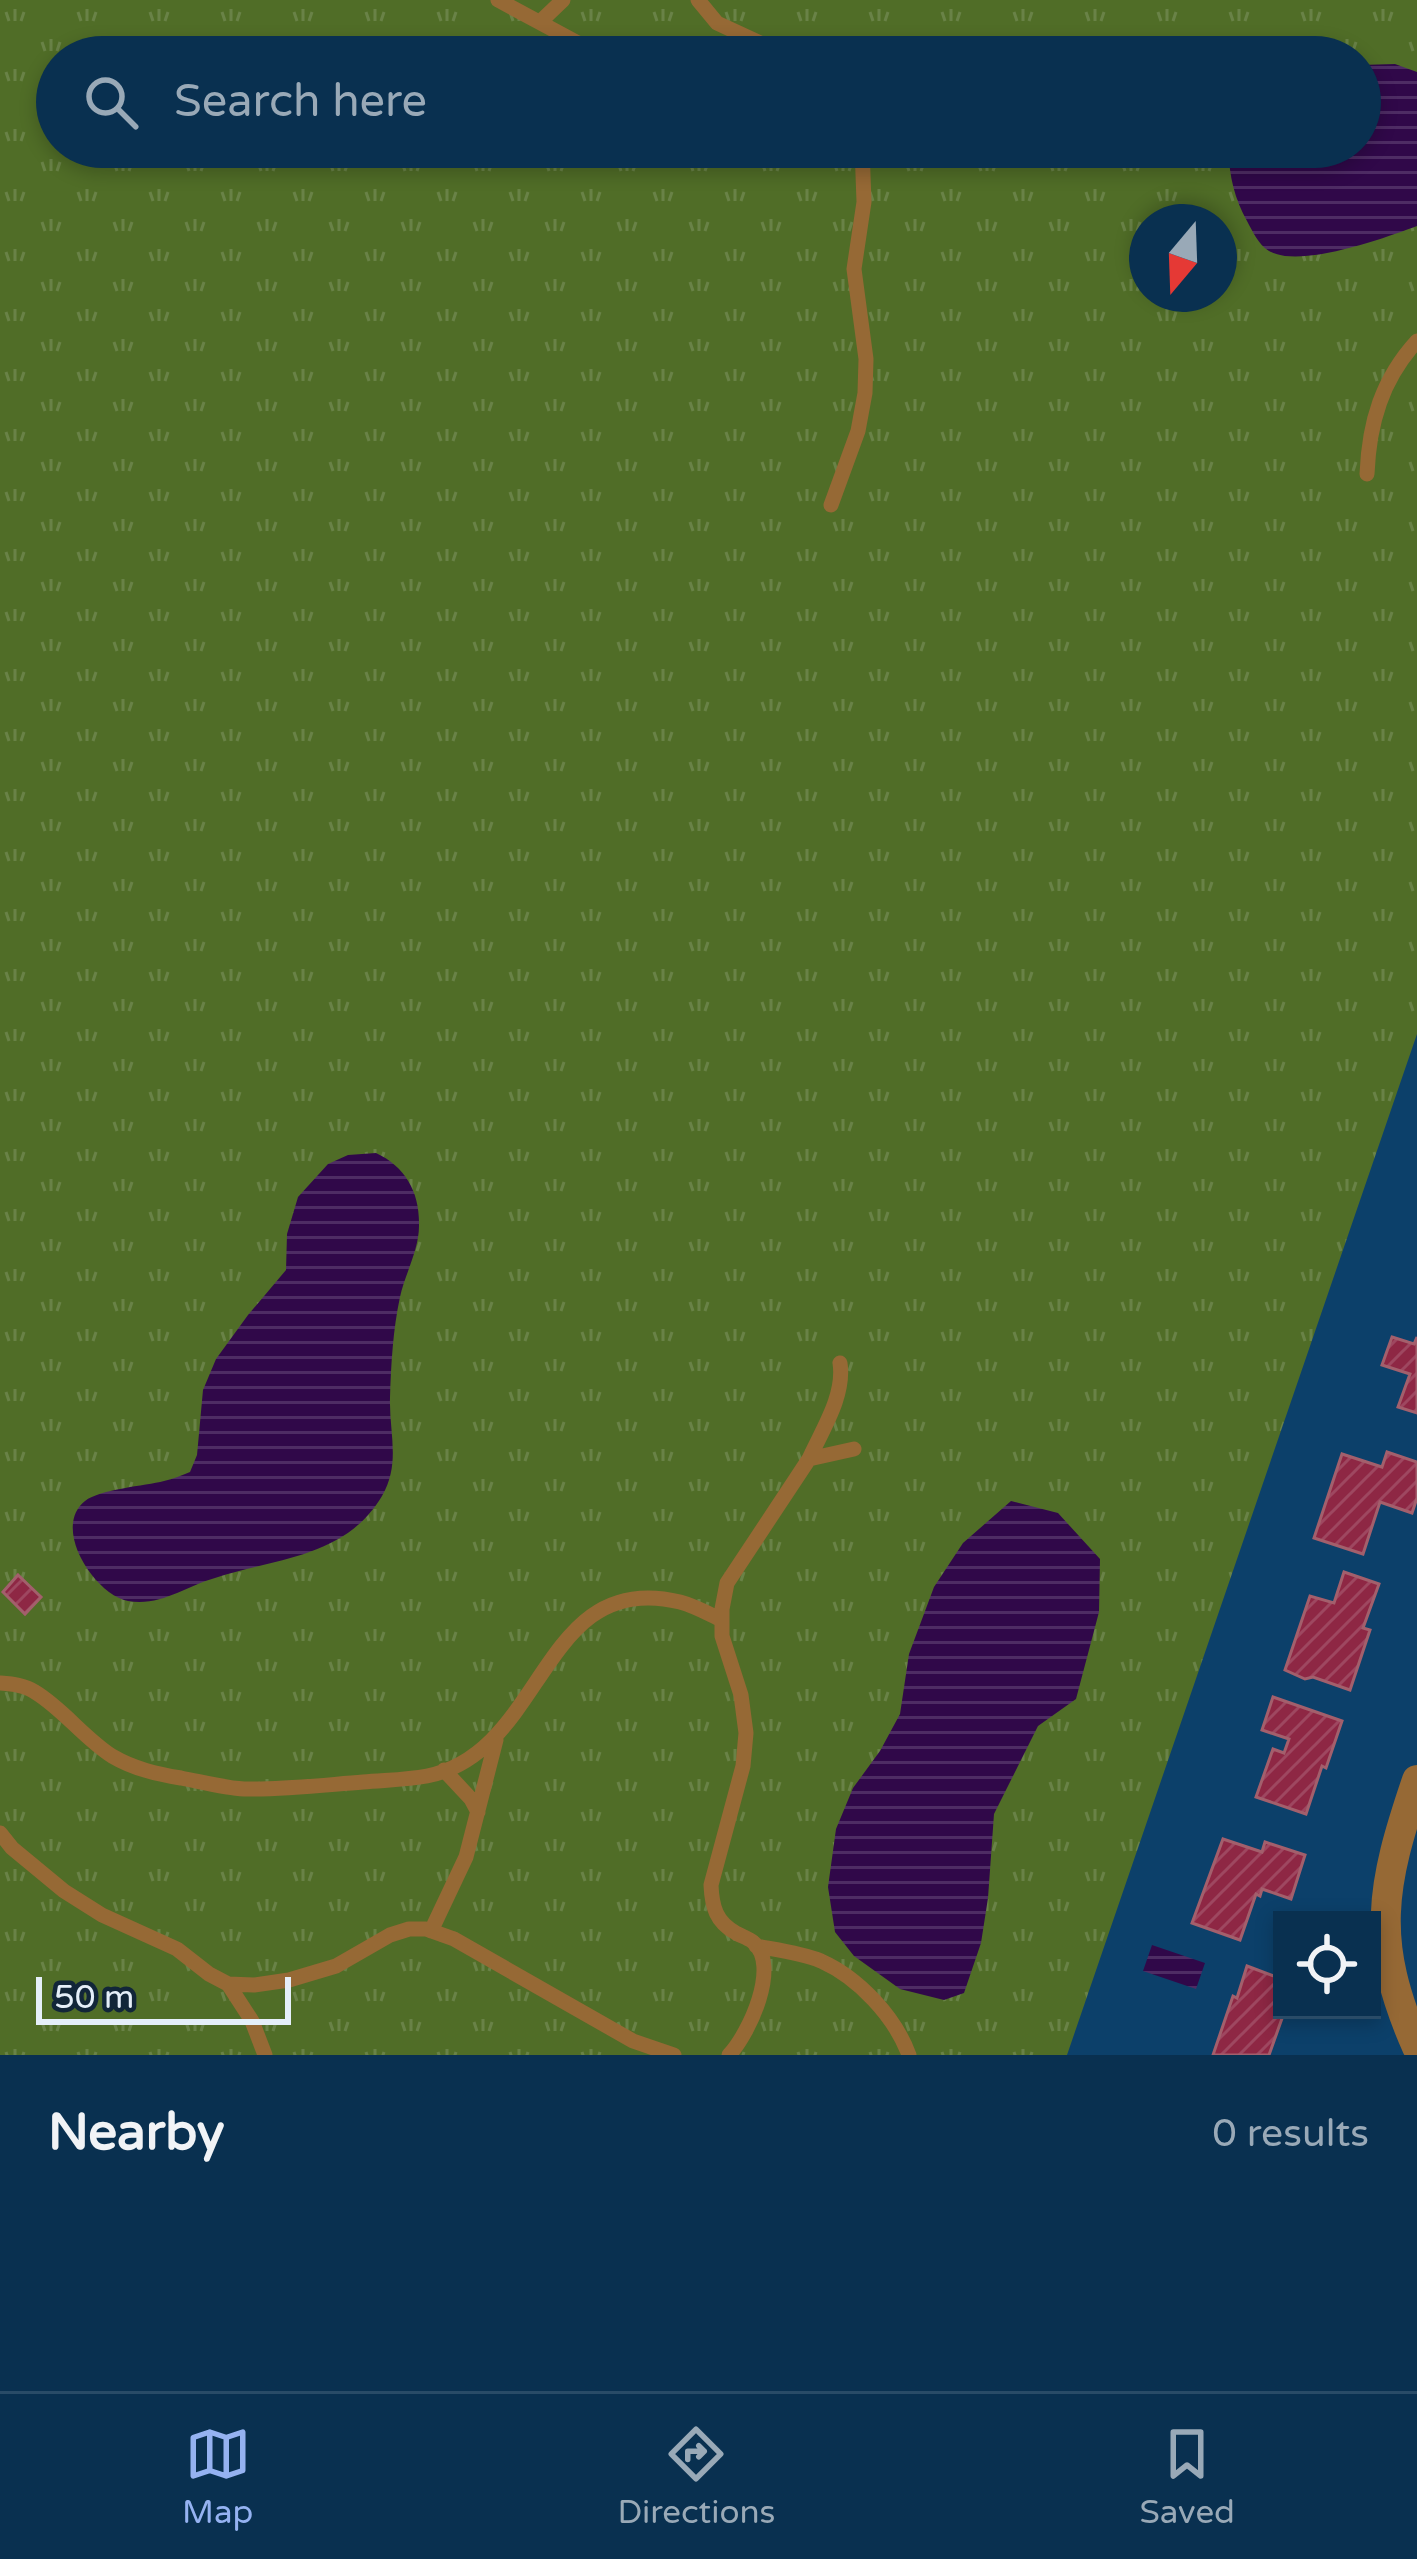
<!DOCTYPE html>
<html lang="en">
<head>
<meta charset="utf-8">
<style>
  :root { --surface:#093050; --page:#173c5a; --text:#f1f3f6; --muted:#99a9b7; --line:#294b67; --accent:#95b2f1 }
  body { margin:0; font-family:"Varela Round",sans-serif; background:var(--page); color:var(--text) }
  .controls { position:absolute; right:36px; bottom:36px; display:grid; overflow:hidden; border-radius:0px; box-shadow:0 6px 18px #0003 }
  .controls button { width:108px; height:108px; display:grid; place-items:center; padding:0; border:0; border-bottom:3px solid var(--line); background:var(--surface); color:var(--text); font:60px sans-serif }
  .compass { position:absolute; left:1129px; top:204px; width:108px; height:108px; border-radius:50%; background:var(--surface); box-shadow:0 6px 18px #0003; rotate:199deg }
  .scale { position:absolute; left:36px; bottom:30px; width:255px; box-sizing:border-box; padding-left:12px; border:6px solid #e5eff9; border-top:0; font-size:33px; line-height:42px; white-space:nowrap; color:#e5eff9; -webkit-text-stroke:9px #122639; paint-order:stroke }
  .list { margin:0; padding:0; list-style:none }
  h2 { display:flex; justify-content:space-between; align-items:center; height:156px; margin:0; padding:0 48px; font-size:51px }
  h2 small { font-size:39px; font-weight:400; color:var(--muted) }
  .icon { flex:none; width:66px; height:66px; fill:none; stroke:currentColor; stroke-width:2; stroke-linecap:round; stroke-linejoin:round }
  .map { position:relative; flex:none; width:1417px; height:2055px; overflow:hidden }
  .search { position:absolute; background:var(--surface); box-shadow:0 6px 18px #0003; left:36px; right:36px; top:36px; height:132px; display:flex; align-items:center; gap:30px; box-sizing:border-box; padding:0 42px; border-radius:66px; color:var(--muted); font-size:45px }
  .sheet { height:336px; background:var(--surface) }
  nav { display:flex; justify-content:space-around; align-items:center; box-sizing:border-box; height:168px; border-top:3px solid var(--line); background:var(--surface); font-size:33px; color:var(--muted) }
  nav a { display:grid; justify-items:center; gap:6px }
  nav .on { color:var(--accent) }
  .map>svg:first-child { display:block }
  .grass { fill:url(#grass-tufts); fill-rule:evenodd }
  .water { fill:url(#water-rules) }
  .building { fill:url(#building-hatch); stroke:#a35f6c; stroke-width:3 }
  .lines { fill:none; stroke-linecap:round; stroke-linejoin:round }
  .lane { stroke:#966935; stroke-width:15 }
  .street { stroke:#966935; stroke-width:30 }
</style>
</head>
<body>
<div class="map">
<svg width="1417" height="2055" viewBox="0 0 1417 2055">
  <defs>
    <pattern id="grass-tufts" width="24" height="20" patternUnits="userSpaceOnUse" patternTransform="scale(3)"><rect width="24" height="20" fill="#506d27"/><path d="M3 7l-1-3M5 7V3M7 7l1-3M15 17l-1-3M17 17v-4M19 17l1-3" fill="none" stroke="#698247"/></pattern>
    <pattern id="water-rules" width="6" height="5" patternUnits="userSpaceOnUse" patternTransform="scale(3)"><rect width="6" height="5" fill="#300849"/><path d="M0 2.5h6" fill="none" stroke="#4e2c64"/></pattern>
    <pattern id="building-hatch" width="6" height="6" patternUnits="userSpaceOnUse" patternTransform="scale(3)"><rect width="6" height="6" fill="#8e2744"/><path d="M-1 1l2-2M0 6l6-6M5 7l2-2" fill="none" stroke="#9e4760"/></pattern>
  </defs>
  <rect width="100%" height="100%" fill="#0c406a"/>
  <path class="grass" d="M0,0h1417v1034l-350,1021h-1067zM57,57h1303v90h-1303zM1147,222h72v72h-72z"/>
  <path class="water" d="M1395,64l22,8v154c-32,12 -118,43 -148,25 -11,-7 -16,-19 -22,-30 -13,-23 -19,-49 -18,-74h131v-82z
    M376,1153c30,14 44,40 43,73 0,24 -14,48 -19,71 -7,32 -9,68 -10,101 -1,35 11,65 -8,98 -37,62 -106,62 -167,82 -29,8 -55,29 -87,23 -33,-6 -77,-73 -43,-100 15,-12 60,-15 79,-20 9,-2 18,-6 26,-9l7,-17 6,-65 13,-31 32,-44 38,-45 1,-36 11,-37 30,-33 20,-9z
    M1011,1501l47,12 42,46 -1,53 -23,87 -38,27 -44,88 -6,84 -7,45 -17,50 -20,7 -44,-11 -46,-33 -19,-24 -7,-45 8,-58 17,-41 27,-37 20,-37 9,-60 25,-67 29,-44z
    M1152,1945l53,18 -9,26 -53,-18z"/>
  <path class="building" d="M1392,1337l22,7 3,-7v76l-19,-6 12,-33 -28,-9z
    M1387,1452l30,10v36l-5,15 -32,-11 -17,52 -49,-16 28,-84 40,13z
    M1344,1572l35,12 -16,44 7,2 -20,60 -37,-13 -8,2 -20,-9 25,-74 24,7z
    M18,1575l23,22 -16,17 -22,-22z
    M1273,1697l69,24 -16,47 -4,-2 -16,48 -50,-17 17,-48 11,4 5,-14 -27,-9z
    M1223,1839l39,13 3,-10 40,13 -14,44 -29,-10 -2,7 -4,-2 -16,46 -48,-17z
    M1247,1966l35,13v31h3l-16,45h-56l20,-59 4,2z"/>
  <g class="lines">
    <path class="lane" d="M498,0l106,57
      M698,0l19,23 73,34
      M540,22l23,-22
      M1367,474c2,-51 15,-95 50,-133
      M831,505l27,-74 7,-38 1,-34 -12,-90 10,-67 -2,-55
      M809,1459c13,-29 36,-63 31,-96
      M0,1683c12,1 25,2 35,9 28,17 49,46 77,64 22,13 45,18 69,22 21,4 43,10 63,11 39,1 80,-4 119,-7 21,-2 43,-2 64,-6 120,-24 113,-208 253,-174 15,4 29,12 42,18
      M444,1770l27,29 7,13
      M0,1833l12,15 52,43 38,24 75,34 32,25 19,10 26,1 35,-5 47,-14 54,-31 19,-6h17l28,10 179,102 41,14
      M431,1931l35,-74 30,-117
      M756,1946c21,4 45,7 65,15 38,17 74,56 88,94
      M228,1984l24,37 13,34
      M729,2055c20,-21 52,-90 24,-113 -3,-3 -14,-7 -17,-9 -20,-11 -24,-26 -25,-48l32,-119 3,-33 -5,-38 -19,-59v-27l5,-26 82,-124 45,-10"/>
    <path class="street" d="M1417,1780c-36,106 -47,161 0,267"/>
  </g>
</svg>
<div class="controls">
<button><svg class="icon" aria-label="locate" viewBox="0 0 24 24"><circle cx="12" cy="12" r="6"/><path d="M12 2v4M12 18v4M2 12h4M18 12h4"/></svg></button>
</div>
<svg class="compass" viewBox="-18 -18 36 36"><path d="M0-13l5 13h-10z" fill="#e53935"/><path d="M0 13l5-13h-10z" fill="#99a9b7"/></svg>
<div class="scale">50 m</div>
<div class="search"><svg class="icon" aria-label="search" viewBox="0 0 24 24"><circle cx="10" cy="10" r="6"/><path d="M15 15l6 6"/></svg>Search here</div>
</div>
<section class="sheet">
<h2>Nearby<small>0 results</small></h2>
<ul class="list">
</ul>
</section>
<nav>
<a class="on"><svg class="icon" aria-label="map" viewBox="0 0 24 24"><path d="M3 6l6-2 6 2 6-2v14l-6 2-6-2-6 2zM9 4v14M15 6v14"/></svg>Map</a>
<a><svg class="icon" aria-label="directions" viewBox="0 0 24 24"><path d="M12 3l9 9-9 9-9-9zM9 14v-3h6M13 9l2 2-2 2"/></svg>Directions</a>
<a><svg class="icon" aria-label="saved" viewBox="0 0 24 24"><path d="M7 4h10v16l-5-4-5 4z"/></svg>Saved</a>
</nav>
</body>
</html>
